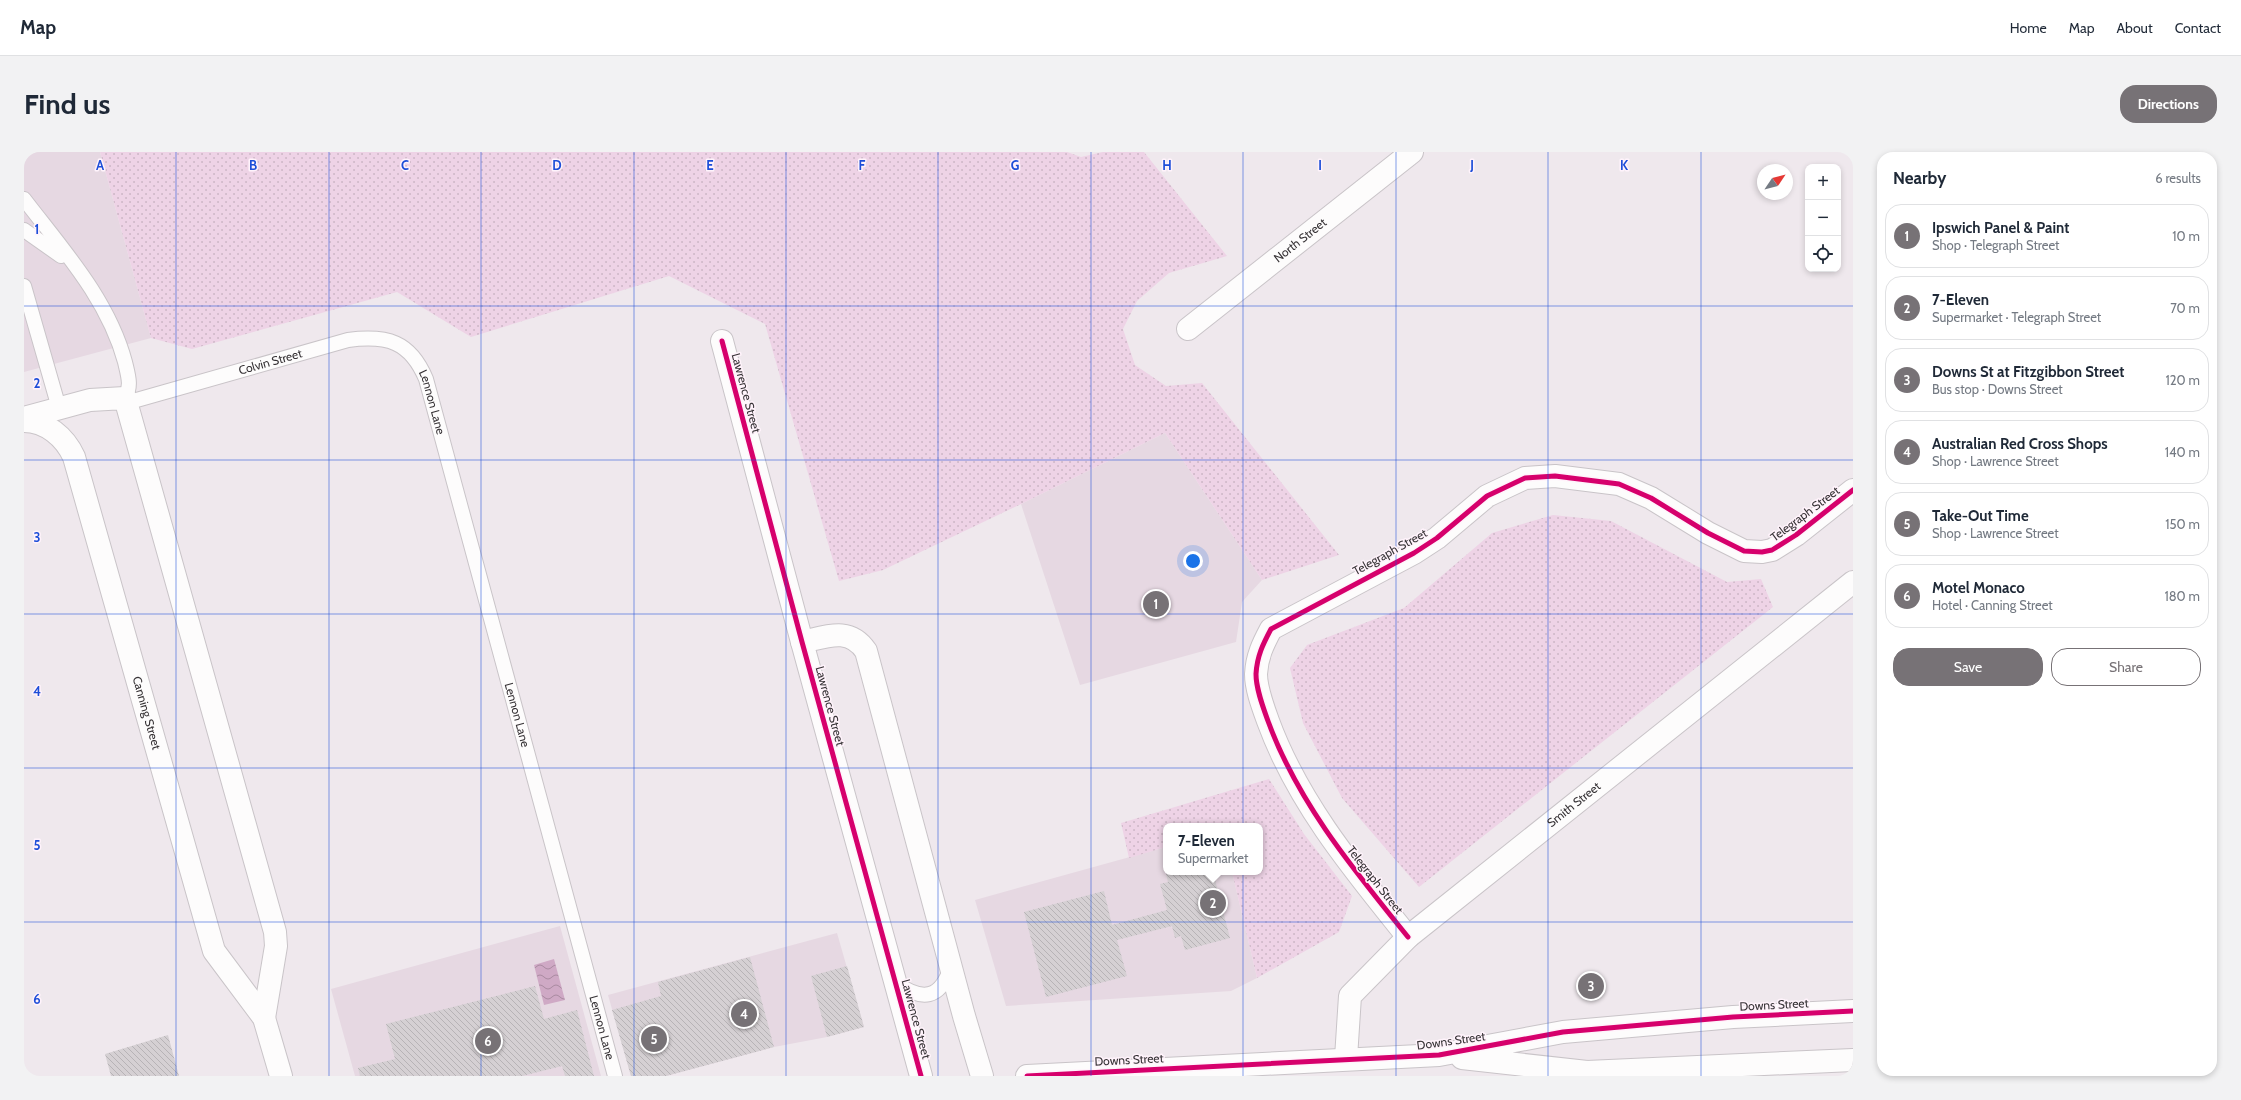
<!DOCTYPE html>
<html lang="en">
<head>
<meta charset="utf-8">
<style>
  :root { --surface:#fff; --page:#f2f2f3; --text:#1f2937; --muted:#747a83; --line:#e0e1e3; --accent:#777276 }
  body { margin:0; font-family:Cabin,sans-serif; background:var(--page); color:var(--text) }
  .controls { position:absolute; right:12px; top:12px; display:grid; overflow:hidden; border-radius:8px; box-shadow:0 2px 6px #0003 }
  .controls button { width:36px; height:36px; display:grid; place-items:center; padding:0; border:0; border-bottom:1px solid var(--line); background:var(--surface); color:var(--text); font:20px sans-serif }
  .compass { position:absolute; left:1733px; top:12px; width:36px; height:36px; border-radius:50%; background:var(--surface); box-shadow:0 2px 6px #0003; rotate:55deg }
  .you { position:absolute; left:1169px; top:409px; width:14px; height:14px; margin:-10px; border:3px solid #fff; border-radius:50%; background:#1a73e8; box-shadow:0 0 0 6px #1a73e833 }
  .badge { display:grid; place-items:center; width:26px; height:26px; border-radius:50%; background:var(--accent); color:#fff; font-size:13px; font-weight:700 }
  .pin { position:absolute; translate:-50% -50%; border:2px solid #fff; box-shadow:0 1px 4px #0006 }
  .popup { position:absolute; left:1139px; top:671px; width:100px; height:52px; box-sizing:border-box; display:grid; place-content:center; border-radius:8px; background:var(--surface); filter:drop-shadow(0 1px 3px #0005); font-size:13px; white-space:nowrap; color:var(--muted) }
  .popup b { font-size:15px; color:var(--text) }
  .popup::after { content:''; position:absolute; left:50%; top:100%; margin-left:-8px; border:8px solid transparent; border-top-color:var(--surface) }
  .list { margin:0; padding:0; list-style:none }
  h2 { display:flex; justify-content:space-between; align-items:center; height:52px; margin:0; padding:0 16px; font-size:17px }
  h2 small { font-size:13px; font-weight:400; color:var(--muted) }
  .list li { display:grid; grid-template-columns:26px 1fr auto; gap:12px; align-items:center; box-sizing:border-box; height:64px; margin:0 8px 8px; padding:0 8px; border:1px solid var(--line); border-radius:16px }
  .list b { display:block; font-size:15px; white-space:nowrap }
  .list p { margin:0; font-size:13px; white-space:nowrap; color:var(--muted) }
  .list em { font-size:13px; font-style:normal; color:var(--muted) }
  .actions { display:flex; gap:8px; padding:12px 16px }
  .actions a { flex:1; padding:9px 0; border:1px solid var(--accent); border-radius:16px; text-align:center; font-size:14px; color:var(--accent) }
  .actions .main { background:var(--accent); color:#fff }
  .icon { flex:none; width:22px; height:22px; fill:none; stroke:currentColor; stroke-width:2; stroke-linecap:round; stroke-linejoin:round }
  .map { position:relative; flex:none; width:1829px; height:924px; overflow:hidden; border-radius:16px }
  header { display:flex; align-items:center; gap:24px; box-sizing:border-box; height:56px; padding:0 20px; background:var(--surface); border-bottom:1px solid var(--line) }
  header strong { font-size:19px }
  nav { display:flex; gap:22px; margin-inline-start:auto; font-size:14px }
  .intro { display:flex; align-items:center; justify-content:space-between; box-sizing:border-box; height:96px; padding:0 24px }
  h1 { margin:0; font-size:28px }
  .button { padding:10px 18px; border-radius:16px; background:var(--accent); color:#fff; font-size:14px; font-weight:700 }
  main { display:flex; gap:24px; padding:0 24px }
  aside { flex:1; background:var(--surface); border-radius:16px; box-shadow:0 2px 6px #0003 }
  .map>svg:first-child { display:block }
  .built { fill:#e6d8e2 }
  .grass { fill:url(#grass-dots) }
  .water { fill:url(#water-waves) }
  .building { fill:url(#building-back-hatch) }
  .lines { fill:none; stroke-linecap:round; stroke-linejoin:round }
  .lane-casing { stroke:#c9c4c8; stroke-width:16 }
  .street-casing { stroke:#c9c4c8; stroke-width:24 }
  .primary-casing { stroke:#c9c4c8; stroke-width:24 }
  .lane { stroke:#fdfcfc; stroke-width:14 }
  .street { stroke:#fdfcfc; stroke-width:22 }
  .primary { stroke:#fdfcfc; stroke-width:22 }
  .cycleway-casing { stroke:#fff3fb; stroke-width:8 }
  .cycleway { stroke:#d6006c; stroke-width:5 }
  .grid { fill:none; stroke:#1d4ed8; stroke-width:1; stroke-opacity:0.55 }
  .labels { text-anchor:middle; stroke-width:3; stroke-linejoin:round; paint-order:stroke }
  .street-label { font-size:12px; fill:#373336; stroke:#fff3fb }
  .grid-label { font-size:13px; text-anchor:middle; font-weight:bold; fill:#1d4ed8; stroke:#fff3fb; stroke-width:3; stroke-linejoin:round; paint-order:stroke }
</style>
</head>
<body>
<header>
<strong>Map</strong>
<nav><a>Home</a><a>Map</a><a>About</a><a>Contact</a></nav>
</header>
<div class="intro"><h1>Find us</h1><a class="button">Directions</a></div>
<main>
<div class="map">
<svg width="1829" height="924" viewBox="0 0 1829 924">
  <defs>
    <pattern id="grass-dots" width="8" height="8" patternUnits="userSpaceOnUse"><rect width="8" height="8" fill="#eed3e6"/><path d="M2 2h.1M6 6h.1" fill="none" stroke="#cdb6c6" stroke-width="1.8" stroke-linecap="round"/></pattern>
    <pattern id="water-waves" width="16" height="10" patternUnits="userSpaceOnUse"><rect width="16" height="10" fill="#cfa9c5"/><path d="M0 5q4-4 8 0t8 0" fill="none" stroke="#a98aa1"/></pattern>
    <pattern id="building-back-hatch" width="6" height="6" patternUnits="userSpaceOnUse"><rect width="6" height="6" fill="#d5d0d3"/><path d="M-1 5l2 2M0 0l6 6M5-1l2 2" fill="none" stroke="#b7b3b6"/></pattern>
  </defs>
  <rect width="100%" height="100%" fill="#efe8ed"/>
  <path class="built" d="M0,0h76l51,186 -127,34z
    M1141,281l97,147 -20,22 -6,40 -156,43 -59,-181z
    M1142,695v25h66l25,106 -26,13 -225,15 -31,-106z
    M536,774l41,150h-246l-24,-87z
    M813,781l27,94 -37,10 -53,10 -108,29h-35l-23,-81z"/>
  <path class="grass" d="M76,0h967l14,5 22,-5h41l83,104 -58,17 -32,28 -14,28 12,36 31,21 36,-3 137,172 -77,25 -97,-147 -144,71 -138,66 -44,11 -74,-257 -96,-48 -198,61 -74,-45 -205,57 -41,-11z
    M1529,363l58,6 116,61 34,-3 12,28 -354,280 -77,-89 -39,-75 -13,-55 17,-23 97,-37 88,-75z
    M1245,627l35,55 48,62 -13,36 -82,46 -25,-106h28v-46h-94v21l-37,11 -8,-35z"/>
  <path class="water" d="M530,807l11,41 -21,5 -10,-40z"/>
  <path class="building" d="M1148,720h41l17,66 -45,12 -4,-14 -6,2 -3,-12 -55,14 10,36 -81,21 -22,-85 80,-21 8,34 55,-15 -7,-26 8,-2 -2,-8z
    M726,805l24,90 -108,29h-35l-19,-66 49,-14 -3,-14z
    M823,814l17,61 -37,10 -16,-61z
    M511,834l9,33 33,-9 17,66h-29l-3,-10 -40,10h-162l-2,-8 37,-9 -9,-35z
    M144,883l11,41h-68l-6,-22z"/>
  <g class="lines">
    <g class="lane-casing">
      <g id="lane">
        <path d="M0,47c39,51 84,100 101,163 3,13 7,24 0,36"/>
        <path d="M0,78l37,26"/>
        <path d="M0,134l35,122"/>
        <path id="s1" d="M102,251l222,-63c39,-5 62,1 78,39l189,697"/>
        <path d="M872,831c26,18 44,17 55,-16"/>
      </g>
    </g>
    <g class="street-casing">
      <g id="street">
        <path id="s2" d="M1164,177l224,-177"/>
        <path d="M698,189l80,301 119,434"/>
        <path d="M0,266l66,-18 35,-2 150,534 1,14 -12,72"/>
        <path id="s3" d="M0,269c22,0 41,16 50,36l140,494 50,67 17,58"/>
        <path d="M778,490c24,-5 47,-16 64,9l98,365 18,60"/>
        <path d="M1384,785c-54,-67 -110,-134 -140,-216 -5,-14 -12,-32 -12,-47 1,-18 7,-30 15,-45l143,-76 23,-15 50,-42 38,-18 30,-2 64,8 32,14 57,35 36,18 18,1 10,-2 24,-15 57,-45"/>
        <path id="s4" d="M1322,906l4,-62 58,-59 445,-355"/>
      </g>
    </g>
    <g class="primary-casing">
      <path id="primary" d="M1438,906l125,14 266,-12
        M1003,924l412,-21 124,-23 170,-15 120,-6"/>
    </g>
    <use href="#lane" class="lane"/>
    <use href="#street" class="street"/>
    <use href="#primary" class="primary"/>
    <g class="cycleway-casing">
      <path id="cycleway" d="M698,189l80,301 119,434
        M1384,785c-54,-67 -110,-134 -140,-216 -5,-14 -12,-32 -12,-47 1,-18 7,-30 15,-45l143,-76 23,-15 50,-42 38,-18 30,-2 64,8 32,14 57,35 36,18 18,1 10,-2 24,-15 57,-45
        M1003,924l412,-21 124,-23 170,-15 120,-6"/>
    </g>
    <use href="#cycleway" class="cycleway"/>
  </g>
  <path class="grid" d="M152,0v924M305,0v924M457,0v924M610,0v924M762,0v924M914,0v924M1067,0v924M1219,0v924M1372,0v924M1524,0v924M1677,0v924M0,154h1829M0,308h1829M0,462h1829M0,616h1829M0,770h1829"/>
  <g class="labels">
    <g class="street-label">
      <text dy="4" stroke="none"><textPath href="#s2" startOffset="143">North Street</textPath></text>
      <text dy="4" stroke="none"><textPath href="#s1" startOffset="150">Colvin Street</textPath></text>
      <text transform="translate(722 241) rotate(75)" y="4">Lawrence Street</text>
      <text dy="4" stroke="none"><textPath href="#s1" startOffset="351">Lennon Lane</textPath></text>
      <text transform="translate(1781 362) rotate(-37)" y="4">Telegraph Street</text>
      <text transform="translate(1366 400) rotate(-29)" y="4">Telegraph Street</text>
      <text transform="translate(806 554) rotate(75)" y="4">Lawrence Street</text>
      <text dy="4" stroke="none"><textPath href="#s3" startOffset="331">Canning Street</textPath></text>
      <text dy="4" stroke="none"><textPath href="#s1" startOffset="675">Lennon Lane</textPath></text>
      <text dy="4" stroke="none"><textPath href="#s4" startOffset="357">Smith Street</textPath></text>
      <text transform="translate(1351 728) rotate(52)" y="4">Telegraph Street</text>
      <text transform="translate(1750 853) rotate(-3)" y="4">Downs Street</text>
      <text transform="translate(892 867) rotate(75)" y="4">Lawrence Street</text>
      <text dy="4" stroke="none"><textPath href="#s1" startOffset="999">Lennon Lane</textPath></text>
      <text transform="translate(1427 889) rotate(-8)" y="4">Downs Street</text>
      <text transform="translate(1105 908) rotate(-3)" y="4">Downs Street</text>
    </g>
  </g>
  <g class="grid-label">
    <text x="76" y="18">A</text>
    <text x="229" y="18">B</text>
    <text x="381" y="18">C</text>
    <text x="533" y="18">D</text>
    <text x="686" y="18">E</text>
    <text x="838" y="18">F</text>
    <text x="991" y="18">G</text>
    <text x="1143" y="18">H</text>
    <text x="1296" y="18">I</text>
    <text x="1448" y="18">J</text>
    <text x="1600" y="18">K</text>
    <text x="13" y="82">1</text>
    <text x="13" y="236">2</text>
    <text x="13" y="390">3</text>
    <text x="13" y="544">4</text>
    <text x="13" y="698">5</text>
    <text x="13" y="852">6</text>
  </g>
</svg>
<div class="controls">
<button>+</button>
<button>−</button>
<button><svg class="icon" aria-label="locate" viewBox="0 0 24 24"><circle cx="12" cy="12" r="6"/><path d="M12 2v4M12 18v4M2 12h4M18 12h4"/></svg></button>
</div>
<svg class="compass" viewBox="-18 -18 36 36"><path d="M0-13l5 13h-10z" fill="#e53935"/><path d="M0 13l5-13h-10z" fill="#747a83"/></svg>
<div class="you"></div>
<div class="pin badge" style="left:1132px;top:452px">1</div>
<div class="pin badge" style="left:1189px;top:751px">2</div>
<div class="popup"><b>7-Eleven</b>Supermarket</div>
<div class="pin badge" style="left:1567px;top:834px">3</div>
<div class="pin badge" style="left:720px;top:862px">4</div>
<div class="pin badge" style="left:630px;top:887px">5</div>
<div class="pin badge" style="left:464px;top:889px">6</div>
</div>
<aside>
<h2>Nearby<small>6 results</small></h2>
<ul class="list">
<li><span class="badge">1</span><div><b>Ipswich Panel &amp; Paint</b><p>Shop · Telegraph Street</p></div><em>10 m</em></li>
<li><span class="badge">2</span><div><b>7-Eleven</b><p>Supermarket · Telegraph Street</p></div><em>70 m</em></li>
<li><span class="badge">3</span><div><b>Downs St at Fitzgibbon Street</b><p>Bus stop · Downs Street</p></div><em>120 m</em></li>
<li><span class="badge">4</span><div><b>Australian Red Cross Shops</b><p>Shop · Lawrence Street</p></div><em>140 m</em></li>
<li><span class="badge">5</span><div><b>Take-Out Time</b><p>Shop · Lawrence Street</p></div><em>150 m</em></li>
<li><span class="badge">6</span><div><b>Motel Monaco</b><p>Hotel · Canning Street</p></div><em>180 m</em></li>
</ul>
<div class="actions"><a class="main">Save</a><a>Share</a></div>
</aside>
</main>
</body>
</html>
